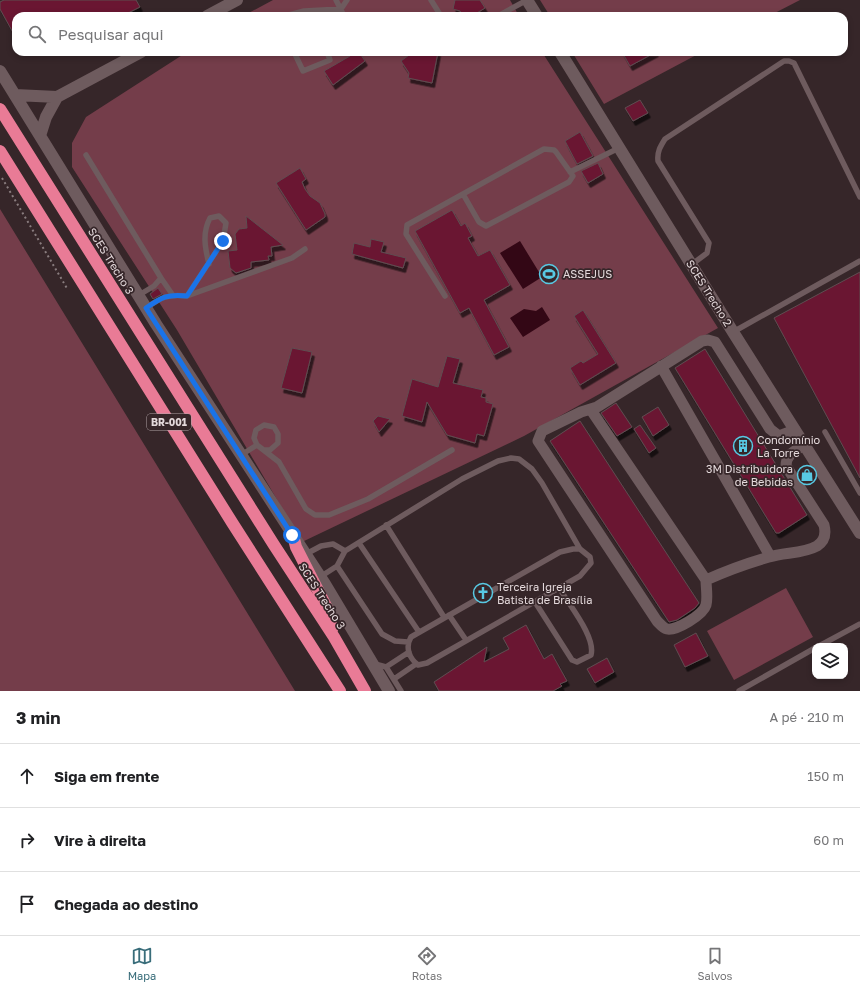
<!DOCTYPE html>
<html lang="pt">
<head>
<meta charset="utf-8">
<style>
  :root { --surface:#fff; --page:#f6f6f6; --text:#202124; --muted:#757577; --line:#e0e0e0; --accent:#396d7a }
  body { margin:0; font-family:"Golos Text",sans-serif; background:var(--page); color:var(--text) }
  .controls { position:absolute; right:12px; bottom:12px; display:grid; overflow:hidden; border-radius:8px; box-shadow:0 2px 6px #0003 }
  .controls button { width:36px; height:36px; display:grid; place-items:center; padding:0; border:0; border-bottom:1px solid var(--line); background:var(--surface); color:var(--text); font:20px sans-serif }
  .stop { position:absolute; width:12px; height:12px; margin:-9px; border:3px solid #1a73e8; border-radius:50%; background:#fff }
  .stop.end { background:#1a73e8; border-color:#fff; box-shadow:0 1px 4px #0008 }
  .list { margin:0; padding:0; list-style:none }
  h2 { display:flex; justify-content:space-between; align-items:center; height:52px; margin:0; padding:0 16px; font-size:17px }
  h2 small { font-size:13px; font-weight:400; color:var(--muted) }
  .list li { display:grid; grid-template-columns:26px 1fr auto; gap:12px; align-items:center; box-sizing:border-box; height:64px; padding:0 16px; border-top:1px solid var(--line) }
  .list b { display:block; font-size:15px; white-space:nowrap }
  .list em { font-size:13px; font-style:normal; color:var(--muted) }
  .icon { flex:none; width:22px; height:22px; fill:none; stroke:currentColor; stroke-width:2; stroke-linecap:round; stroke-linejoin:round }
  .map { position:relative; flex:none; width:860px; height:691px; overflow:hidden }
  .search { position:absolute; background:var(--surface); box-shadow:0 2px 6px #0003; left:12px; right:12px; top:12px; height:44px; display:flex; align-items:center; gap:10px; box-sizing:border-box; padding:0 14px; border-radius:12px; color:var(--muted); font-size:15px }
  .sheet { height:244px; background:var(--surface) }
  nav { display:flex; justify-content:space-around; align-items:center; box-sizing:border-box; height:56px; border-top:1px solid var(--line); background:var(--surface); font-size:11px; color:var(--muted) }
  nav a { display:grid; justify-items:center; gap:2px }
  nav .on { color:var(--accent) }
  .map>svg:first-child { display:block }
  .green { fill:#743d4a }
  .water { fill:#330715 }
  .building { fill:#6a1632; stroke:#5f4d51; filter:url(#shadow) }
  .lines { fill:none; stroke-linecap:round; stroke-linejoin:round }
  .path { stroke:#8a7d7f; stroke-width:2; stroke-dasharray:2 3; stroke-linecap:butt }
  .lane { stroke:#6e5b5e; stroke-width:5.5 }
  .street { stroke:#6e5b5e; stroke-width:11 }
  .secondary { stroke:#6e5b5e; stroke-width:12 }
  .highway { stroke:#e97b96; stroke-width:12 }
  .route { stroke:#1a73e8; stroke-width:5 }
  .labels { text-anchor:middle; stroke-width:3.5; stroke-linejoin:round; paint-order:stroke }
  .shield { fill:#362629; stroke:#b0a3a6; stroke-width:1 }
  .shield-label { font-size:10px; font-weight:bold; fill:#e4d9db }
  .street-label { font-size:11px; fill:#e4d9db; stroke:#362629 }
  .poi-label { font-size:11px; fill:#e4d9db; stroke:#362629; text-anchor:start }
</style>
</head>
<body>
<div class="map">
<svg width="860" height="691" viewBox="0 0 860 691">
  <defs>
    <filter id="shadow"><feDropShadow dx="2.5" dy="4.5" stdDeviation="0" flood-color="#0009"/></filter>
  </defs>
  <rect width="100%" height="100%" fill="#362629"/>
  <path class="green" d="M273,0h237l9,16h-276z
    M540,0h260l-31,16h-219z
    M187,52h355l176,276 -194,108 -222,106 -125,-212 -105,-163v-24l14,-26z
    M572,52h130l-98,52z
    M0,209l295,482h-295z
    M786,588l27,49 -79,43 -27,-49z"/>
  <path class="water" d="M520,241l22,36 -19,12 -23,-36z
    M542,307l8,13 -27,17 -13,-19 14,-9 12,2z"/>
  <path class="building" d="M4,0h132l4,7 -18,9h-106v22l-16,-29v-7z
    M455,0h25l5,8 -13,8h-8l-4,-5 -7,-2z
    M347,52h12l6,9 -32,24 -9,-14 26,-15z
    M413,52h25l-6,31 -24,-5 1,-5 -8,-12z
    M622,52h34l-26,14z
    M640,100l8,13 -15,8 -8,-13z
    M580,132l13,24 -16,8 -12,-23z
    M598,163l5,11 -15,9 -7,-12z
    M300,168l6,11 -4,3 3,7 5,7 10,7 5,11v3l-19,13 -30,-47z
    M452,210l9,16 4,-3 7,13 -4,2 10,18 12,-6 20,35 -26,15 25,47 -15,8 -25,-47 -9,5 -45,-82z
    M246,216l37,29 -12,2 1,9h-4l1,4 -18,2v6l-15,5 -6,-5 -2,-17 9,-1 -2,-16 4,-5 8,-1z
    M371,239l13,3 -3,10 25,6 -3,10 -51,-14 2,-11 16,4z
    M860,272v206l-86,-160z
    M158,288l4,6 -9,5 -3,-5z
    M583,310l33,53 -36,22 -10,-17 11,-7 2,2 15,-9 -24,-38z
    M292,348l20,4 -10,41 -21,-5z
    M705,349l102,166 -28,18h-3l-101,-165z
    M447,356l13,3 -7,24 30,7 -2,7 5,1v4l7,2 -9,32 -7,-2 -2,9 -28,-8 -20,-33 -5,20 -20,-6 10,-37 26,8z
    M616,403l16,24 -15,9 -16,-23z
    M658,407l11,18 -16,11 -11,-19z
    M378,416l12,3 -11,13 -6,-11z
    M580,421l119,182 -4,5 -18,12 -8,2 -119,-181z
    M640,425l16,23 -7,5 -15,-24z
    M526,625l18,34 8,-5 15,27 -7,3 2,2 -9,5h-114l-5,-9 53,-35 -3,15 25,-13 -6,-11z
    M696,633l12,23 -23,11 -11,-22z
    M607,658l7,14 -19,11 -8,-14z"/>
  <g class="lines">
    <path class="path" d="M2,178l66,112"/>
    <path class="lane" d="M336,0l8,16
      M431,0l10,16
      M285,16l19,-5 37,-2 6,-9
      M498,16l29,-16
      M294,52l9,19 27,-11 -3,-8
      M86,155l75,123 -7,8 -15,9
      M570,172l49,-24
      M691,265l16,-12 2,-10 -51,-82c-1,-9 2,-14 7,-22l119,-78h5l5,2 66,134
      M161,278l11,16
      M187,296l36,-55 3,-18 -7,-7 -9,2c-8,15 -5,30 -1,46
      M445,296l-39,-62 1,-9 137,-76 10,1 2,2 17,24 -4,6 -83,44 -7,-4 -16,-28
      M146,308c16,-11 21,-14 41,-12l105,-38 13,-9
      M733,332l127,-71
      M825,432l35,61
      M257,445l-3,-7 2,-8 8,-5 10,2 4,7v9l-8,7h-6
      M241,455l16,-10 22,17 27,47 9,6h14l39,-16 84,-49
      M386,525l58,92
      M359,543l60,89
      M573,549h7l10,8 1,6 -11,13 -153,87 -9,2c-9,-7 -13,-18 -7,-28l149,-85z
      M306,554l15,-8 12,-2 12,7 117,-72 36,-18 13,-3 8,1 13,10 10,14 38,66
      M337,566l45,68 13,7 13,1
      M320,577l17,-11 8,-15
      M535,602l37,58 5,2 14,-7c5,-18 -22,-50 -31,-66
      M449,615l17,25
      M819,646l41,-22
      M375,664l11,3 15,24
      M386,667l23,-15
      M394,679l22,-15
      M739,691l76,-43"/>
    <path class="street" d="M661,366l109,190
      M591,410l115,170c0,7 2,18 0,25 -3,10 -30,26 -39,24 -4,-1 -7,-5 -10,-8l-119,-180 4,-10 39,-19 16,-5 105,-66 6,-1 7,2 55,87 9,7 16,-6
      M706,580c20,-9 42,-17 63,-23 15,-5 34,-3 48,-11 8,-5 9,-13 7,-21l-38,-59c0,-12 9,-15 18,-21"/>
    <path class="secondary" d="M527,0l10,16
      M207,16l30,-16
      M560,52l173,280 127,201
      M0,71l156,253 169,260 64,107
      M15,95l42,2 84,-45
      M40,136l6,-19 11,-20"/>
    <path class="highway" d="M0,109l274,436 60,92 31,54
      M0,151l233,373 107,167
      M293,535l3,12 33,65 3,18"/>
  </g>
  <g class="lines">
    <path class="route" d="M223,241l-36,55c-20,-2 -25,1 -41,12l146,227"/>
  </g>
  <defs>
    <g id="stadium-ring" transform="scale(1)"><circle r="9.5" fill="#362629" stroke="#58c9e3" stroke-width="1.5"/><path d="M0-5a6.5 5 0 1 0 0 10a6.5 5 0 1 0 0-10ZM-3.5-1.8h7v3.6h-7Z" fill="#58c9e3"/></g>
    <g id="building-ring" transform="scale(1)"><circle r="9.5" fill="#362629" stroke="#58c9e3" stroke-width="1.5"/><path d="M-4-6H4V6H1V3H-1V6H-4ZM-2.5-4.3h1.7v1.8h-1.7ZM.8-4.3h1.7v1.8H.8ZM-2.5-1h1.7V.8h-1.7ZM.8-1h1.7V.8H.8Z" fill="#58c9e3"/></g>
    <g id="shop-ring" transform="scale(1)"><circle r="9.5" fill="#362629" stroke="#58c9e3" stroke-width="1.5"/><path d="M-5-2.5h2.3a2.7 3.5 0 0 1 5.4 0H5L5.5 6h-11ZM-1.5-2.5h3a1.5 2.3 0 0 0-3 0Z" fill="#58c9e3"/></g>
    <g id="church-ring" transform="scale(1)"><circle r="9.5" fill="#362629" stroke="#58c9e3" stroke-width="1.5"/><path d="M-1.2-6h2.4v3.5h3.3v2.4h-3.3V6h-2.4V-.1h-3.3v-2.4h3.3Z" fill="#58c9e3"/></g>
  </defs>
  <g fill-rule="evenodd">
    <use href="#stadium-ring" x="549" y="274"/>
    <use href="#building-ring" x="743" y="446"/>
    <use href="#shop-ring" x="807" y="475"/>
    <use href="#church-ring" x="483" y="593"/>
  </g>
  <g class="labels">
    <rect class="shield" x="147" y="414" width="44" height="16" rx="3"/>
    <g class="shield-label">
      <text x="169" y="426">BR-001</text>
    </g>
    <g class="street-label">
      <text transform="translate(111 261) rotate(58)" y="4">SCES Trecho 3</text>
      <text transform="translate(709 293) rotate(58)" y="4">SCES Trecho 2</text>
      <text transform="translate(322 596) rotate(57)" y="4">SCES Trecho 3</text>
    </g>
    <g class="poi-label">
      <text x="563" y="278">ASSEJUS</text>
      <text x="757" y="444">Condomínio<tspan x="757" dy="13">La Torre</tspan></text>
      <text x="793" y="473" text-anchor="end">3M Distribuidora<tspan x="793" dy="13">de Bebidas</tspan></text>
      <text x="497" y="591">Terceira Igreja<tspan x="497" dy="13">Batista de Brasília</tspan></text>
    </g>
  </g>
</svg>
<div class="controls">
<button><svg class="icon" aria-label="layers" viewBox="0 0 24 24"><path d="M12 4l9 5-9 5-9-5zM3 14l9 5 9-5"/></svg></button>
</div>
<div class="stop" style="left:292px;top:535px"></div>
<div class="stop end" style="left:223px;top:241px"></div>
<div class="search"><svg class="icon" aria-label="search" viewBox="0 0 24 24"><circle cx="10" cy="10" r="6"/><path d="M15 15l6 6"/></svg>Pesquisar aqui</div>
</div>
<section class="sheet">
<h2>3 min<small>A pé · 210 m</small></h2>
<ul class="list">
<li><svg class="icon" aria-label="ahead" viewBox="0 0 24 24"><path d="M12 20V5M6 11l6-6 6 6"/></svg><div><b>Siga em frente</b></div><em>150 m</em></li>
<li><svg class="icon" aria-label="right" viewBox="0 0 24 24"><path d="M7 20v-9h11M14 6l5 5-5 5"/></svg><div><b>Vire à direita</b></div><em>60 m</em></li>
<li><svg class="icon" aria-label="arrive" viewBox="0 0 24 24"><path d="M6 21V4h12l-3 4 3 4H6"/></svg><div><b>Chegada ao destino</b></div></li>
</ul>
</section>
<nav>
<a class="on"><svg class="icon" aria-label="map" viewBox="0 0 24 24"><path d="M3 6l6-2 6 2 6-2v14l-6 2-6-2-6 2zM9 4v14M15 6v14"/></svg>Mapa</a>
<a><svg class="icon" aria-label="directions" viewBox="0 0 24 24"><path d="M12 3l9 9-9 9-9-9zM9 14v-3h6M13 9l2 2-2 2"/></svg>Rotas</a>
<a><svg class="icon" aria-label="saved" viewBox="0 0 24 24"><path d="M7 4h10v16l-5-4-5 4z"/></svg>Salvos</a>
</nav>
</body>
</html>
